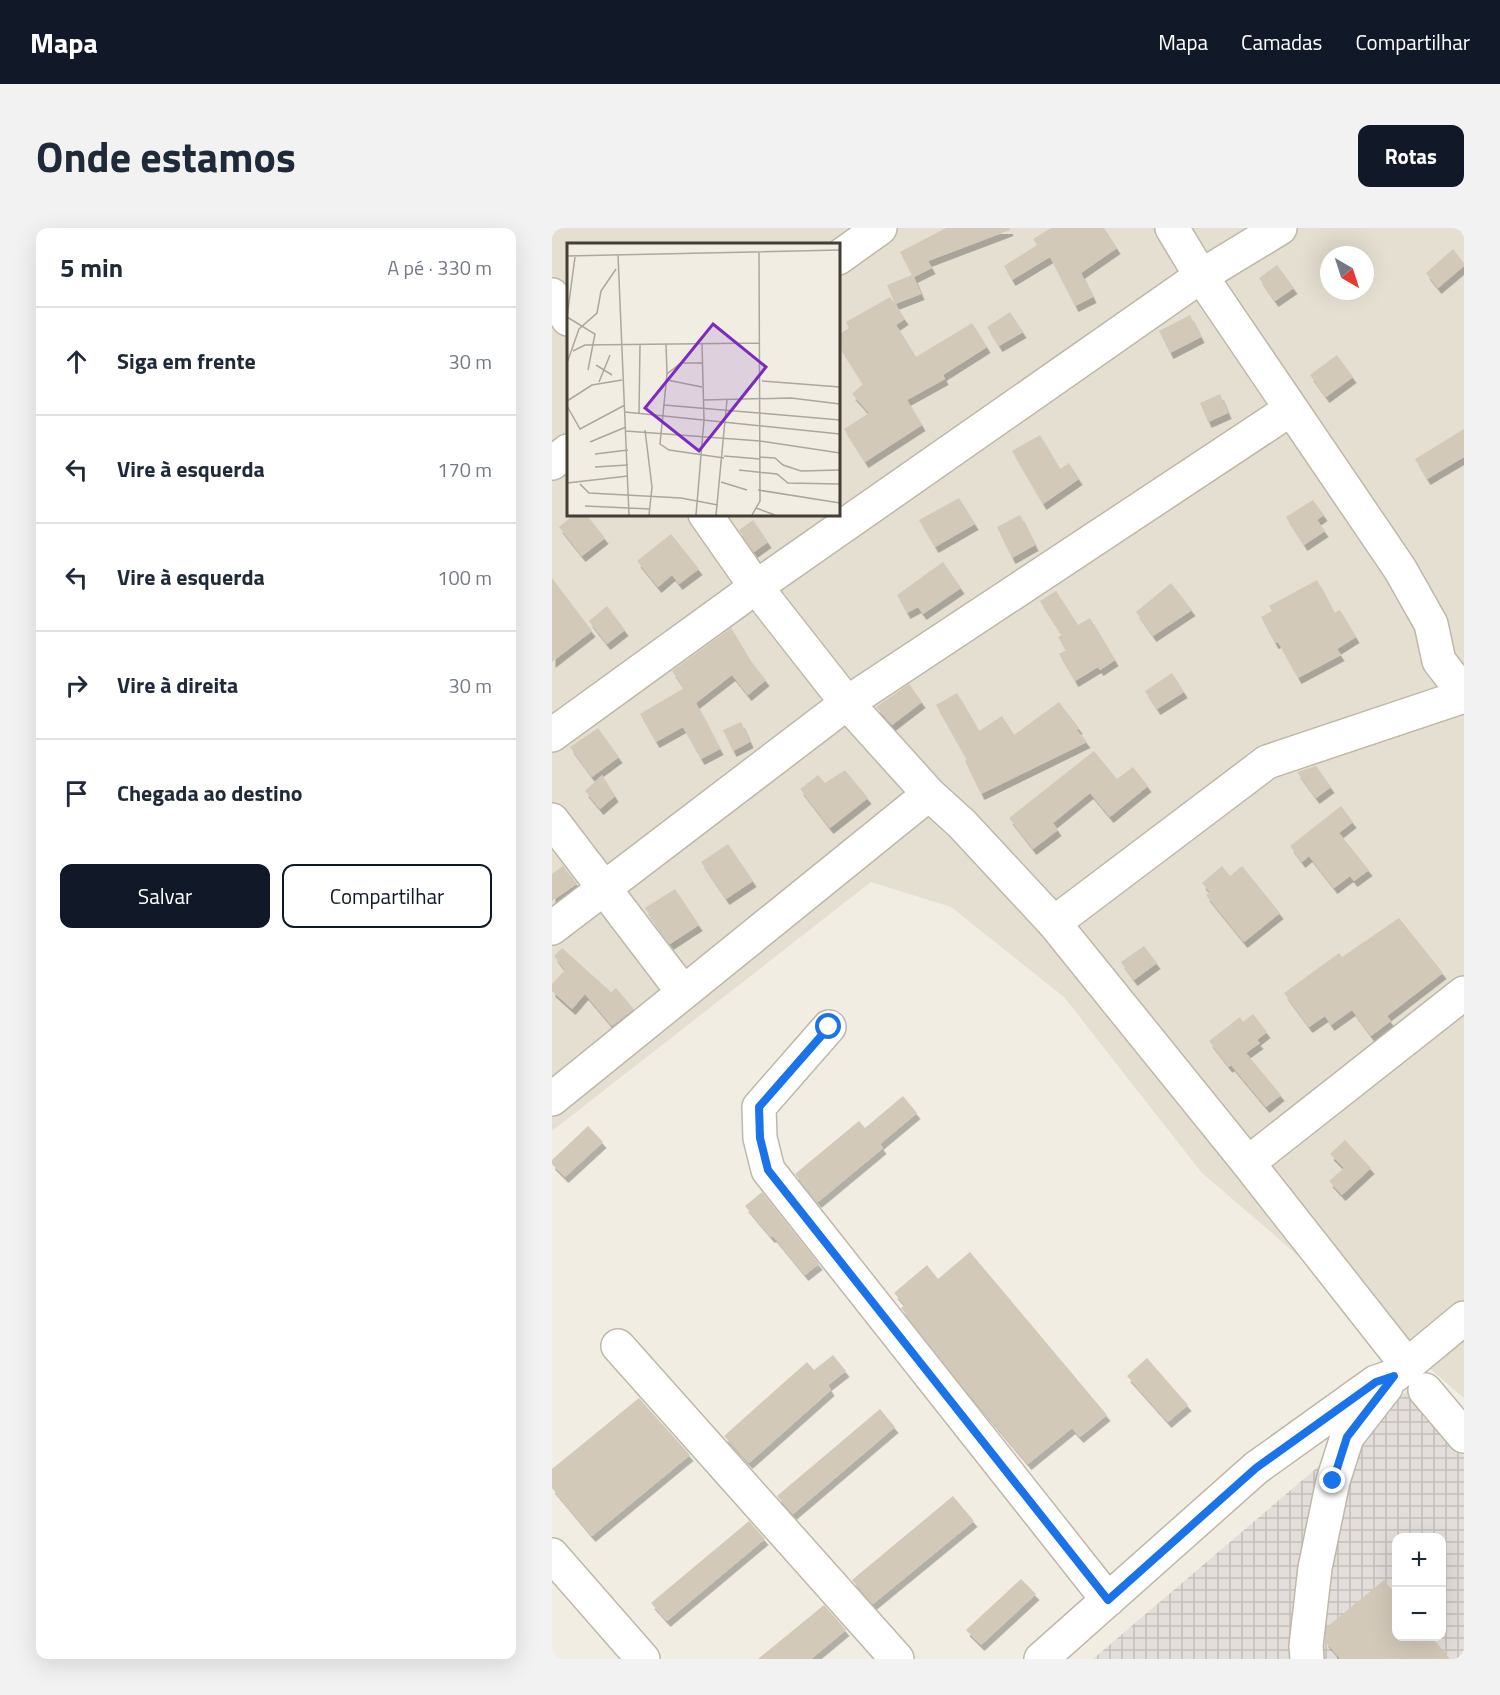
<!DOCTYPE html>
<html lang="pt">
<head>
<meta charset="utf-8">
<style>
  :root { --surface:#fff; --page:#f2f2f3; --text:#1f2937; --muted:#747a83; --line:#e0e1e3; --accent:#111827 }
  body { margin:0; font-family:"Titillium Web",sans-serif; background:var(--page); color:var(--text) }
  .controls { position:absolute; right:18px; bottom:18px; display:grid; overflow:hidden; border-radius:12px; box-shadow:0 6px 24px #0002 }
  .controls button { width:54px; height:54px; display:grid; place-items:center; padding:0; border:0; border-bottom:2px solid var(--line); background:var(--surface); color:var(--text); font:30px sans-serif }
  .compass { position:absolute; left:768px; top:18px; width:54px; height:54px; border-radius:50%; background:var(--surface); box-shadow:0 6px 24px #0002; rotate:141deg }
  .stop { position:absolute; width:18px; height:18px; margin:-14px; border:4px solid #1a73e8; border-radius:50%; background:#fff }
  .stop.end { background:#1a73e8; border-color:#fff; box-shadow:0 2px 6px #0008 }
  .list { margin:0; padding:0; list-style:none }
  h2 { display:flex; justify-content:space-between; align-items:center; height:78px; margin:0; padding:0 24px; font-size:26px }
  h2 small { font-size:20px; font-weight:400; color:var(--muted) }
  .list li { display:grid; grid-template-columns:39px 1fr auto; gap:18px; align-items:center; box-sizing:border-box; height:108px; padding:0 24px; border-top:2px solid var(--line) }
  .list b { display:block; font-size:22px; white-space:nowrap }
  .list em { font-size:20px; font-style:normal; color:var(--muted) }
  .actions { display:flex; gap:12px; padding:18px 24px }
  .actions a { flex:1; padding:14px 0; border:2px solid var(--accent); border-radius:12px; text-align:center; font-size:21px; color:var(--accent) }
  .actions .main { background:var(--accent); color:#fff }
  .icon { flex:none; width:33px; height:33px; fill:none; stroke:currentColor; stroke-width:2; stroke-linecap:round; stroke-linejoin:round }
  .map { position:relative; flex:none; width:912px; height:1431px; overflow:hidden; border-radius:12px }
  header { display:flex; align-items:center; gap:36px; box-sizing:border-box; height:84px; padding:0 30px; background:var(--accent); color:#fff }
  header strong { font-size:28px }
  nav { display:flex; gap:33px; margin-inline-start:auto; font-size:21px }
  .intro { display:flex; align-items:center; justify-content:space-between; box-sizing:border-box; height:144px; padding:0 36px }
  h1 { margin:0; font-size:42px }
  .button { padding:15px 27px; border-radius:12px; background:var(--accent); color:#fff; font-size:21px; font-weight:700 }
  main { display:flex; gap:36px; padding:0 36px }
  aside { flex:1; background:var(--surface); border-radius:12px; box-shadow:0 6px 24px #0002 }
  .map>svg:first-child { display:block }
  .residential { fill:#e5dfd1; fill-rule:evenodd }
  .industrial { fill:url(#industrial-grid); fill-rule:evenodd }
  .building { fill:#d3c9b9; filter:url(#shadow) }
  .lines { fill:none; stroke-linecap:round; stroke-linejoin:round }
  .minor-casing { stroke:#bfb8a9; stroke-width:36 }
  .minor { stroke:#fff; stroke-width:33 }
  .route { stroke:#1a73e8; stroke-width:8 }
  .inset-road { fill:none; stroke:#aba79d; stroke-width:1.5 }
  .view { fill:#7b2cbf; fill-opacity:0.15; stroke:#7b2cbf; stroke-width:3 }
  .inset-edge { fill:none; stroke:#433d34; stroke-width:3 }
</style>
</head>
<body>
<header>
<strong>Mapa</strong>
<nav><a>Mapa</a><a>Camadas</a><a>Compartilhar</a></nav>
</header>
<div class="intro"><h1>Onde estamos</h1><a class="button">Rotas</a></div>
<main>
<aside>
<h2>5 min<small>A pé · 330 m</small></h2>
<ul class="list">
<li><svg class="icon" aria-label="ahead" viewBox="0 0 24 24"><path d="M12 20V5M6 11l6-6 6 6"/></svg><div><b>Siga em frente</b></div><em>30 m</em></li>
<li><svg class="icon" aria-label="left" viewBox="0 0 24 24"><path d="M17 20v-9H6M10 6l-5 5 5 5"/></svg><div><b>Vire à esquerda</b></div><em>170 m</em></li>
<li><svg class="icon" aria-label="left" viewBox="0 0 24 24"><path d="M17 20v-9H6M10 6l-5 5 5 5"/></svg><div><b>Vire à esquerda</b></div><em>100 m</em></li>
<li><svg class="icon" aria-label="right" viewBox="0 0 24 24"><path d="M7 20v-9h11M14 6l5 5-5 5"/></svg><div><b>Vire à direita</b></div><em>30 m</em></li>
<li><svg class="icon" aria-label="arrive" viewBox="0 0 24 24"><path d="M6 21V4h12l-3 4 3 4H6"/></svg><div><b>Chegada ao destino</b></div></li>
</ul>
<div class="actions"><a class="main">Salvar</a><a>Compartilhar</a></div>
</aside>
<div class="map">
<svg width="912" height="1431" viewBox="0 0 912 1431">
  <defs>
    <pattern id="industrial-grid" width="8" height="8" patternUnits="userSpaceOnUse" patternTransform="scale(1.5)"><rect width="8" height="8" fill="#e3ded9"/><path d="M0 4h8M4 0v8" fill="none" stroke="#c4bfbb"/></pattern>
    <filter id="shadow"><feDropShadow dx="3.5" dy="6" stdDeviation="0" flood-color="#0004"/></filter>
  </defs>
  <rect width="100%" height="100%" fill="#f1ede3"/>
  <path class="residential" d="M0,0h912v1170l-262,-225 -138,-176 -113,-90 -80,-25 -319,249zM16,16h270v270h-270zM777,27h36v36h-36z"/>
  <path class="industrial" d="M856,1162l56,66v203h-371zM844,1310h46v98h-46z"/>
  <path class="building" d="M394,0h63l1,2 -82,31 4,7 -18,9 7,17 -26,10 10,15 -9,6 20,32 56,-34 15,24 -44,28 2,4 -38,21 15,25 -57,37 -21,-33 25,-16 -17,-19 11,-10 -25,-40v-9l11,-7 -3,-6 44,-25 5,7 -8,-19 25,-10 -12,-23z
    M499,0h53l13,20 -36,25 12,24 -18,9 -25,-49 -38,23 -8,-14 33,-21 -4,-6z
    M901,21l11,14v3l-26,22 -12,-15z
    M725,37l17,23 -19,13 -16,-23z
    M458,84l13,20 -24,14 -12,-19z
    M638,87l11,22 -31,16 -11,-22z
    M785,127l16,22 -27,20 -16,-22z
    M668,166l8,19 -20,9 -8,-19z
    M912,201v28l-37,22 -12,-20z
    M488,207l20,34 9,-6 10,16 -36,25 -31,-53z
    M407,270l16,26 -40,23 -16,-27z
    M761,272l11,15 -7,5 8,11 -21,14 -18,-28z
    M23,286h11l19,24 -23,18 -23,-29z
    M468,287l15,30 -23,13 -15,-31z
    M201,292l15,22 -14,10 -15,-22z
    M119,306l28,35 -20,15 -7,-9 -14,12 -21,-26z
    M391,334l18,26 -38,26 -5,-7 -11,6 -10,-18z
    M0,350l40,53 -40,31z
    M765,352l17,33 6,-3 16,27 -19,12 4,6 -43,23 -20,-36 -3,1 -14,-26 11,-6 -3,-5z
    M619,355l21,27 -39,26 -17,-24z
    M504,363l22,34 12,-7 25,42 -15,10 -2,-3 -23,14 -16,-27 7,-4 -8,-13 4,-2 -22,-34z
    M55,378l18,24 -18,14 -18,-23z
    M179,400l19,32 16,20 -18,15 -16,-20 -36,28 24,46 -19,10 -18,-32 -27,15 -16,-28 44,-26 -12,-17z
    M620,445l12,19 -27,17 -12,-18z
    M357,456l13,18 -30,23 -16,-18z
    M405,465l22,38 23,-15 12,19 45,-33 20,26 -2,2 10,12 -106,52 -16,-33 2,-1 -31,-55z
    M189,494l9,20 -17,9 -10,-21z
    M46,500l21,29 -27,20 -22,-30z
    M542,523l23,28 16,-12 15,19 -38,31 -20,-24 -37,30 5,7 -25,19 -24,-31z
    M764,538l15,21 -15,11 -19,-26z
    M293,542l23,28 -38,30 -30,-39 18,-14 7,8z
    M50,547l13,21 -15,13 -15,-18z
    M789,578l12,16 -14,11 30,37 -15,11 -4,-5 -16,12 -25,-32 -7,6 -12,-16z
    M176,616l25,37 -27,18 -25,-37z
    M11,638l14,18 -25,17v-27z
    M670,638l8,10 12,-10 38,47 -36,29 -38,-47 4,-3 -8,-9z
    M123,661l24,36 -29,19 -25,-36z
    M847,690l44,55 -56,43 4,5 -20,15 -19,-26 -21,15 -6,-9 -16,11 -25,-34 55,-40 3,4z
    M592,718l13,17 -23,17 -13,-18z
    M10,720l49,44 5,-4 18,21 -22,17 -27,-32 -13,15 -20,-18v-7l13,-14 -11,-14z
    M701,786l14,18 -10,8 3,3 -14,10 35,42 -15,12 -35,-42 -2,2 -20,-26 31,-24 3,5z
    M351,868l14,17 -37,31 3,4 -65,54 -23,-28 64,-53 6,7z
    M36,898l15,16 -38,35 -13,-13v-4z
    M793,912l26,28 -29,27 -13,-14 15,-13 -14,-14z
    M210,964l57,72 -14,11 -32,-39 -2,1 -26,-31z
    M418,1024l137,163 -27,22 -8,-9 -44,36 -60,-71 -67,-85 4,-3 -11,-12 33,-28 11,14z
    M281,1127l13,16 -18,14 3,5 -82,73 -25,-27 83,-74 7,8z
    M595,1130l41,47 -20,17 -41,-46z
    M87,1170l51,57 -98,81 -40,-48v-19z
    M328,1181l15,18 -102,87 -16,-18z
    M401,1268l21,25 -101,83 -21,-24z
    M197,1293l16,18 -98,82 -16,-18z
    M469,1351l15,15 -55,51 -15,-15z
    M832,1352l12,15v41h35l19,23h-110l-15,-18 2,-14z
    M272,1377l22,25 -35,29h-53z"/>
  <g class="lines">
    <g class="minor-casing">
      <path id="minor" d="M620,0l29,48 199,293 31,55 8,37 25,32
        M286,30l42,-30
        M0,67l16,24
        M0,235l16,-12
        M153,286l51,73 91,116 82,91 33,30 92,99 194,240 159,202
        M0,507l204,-148 445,-311 79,-48
        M0,592l131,172
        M502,695l213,-161 197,-66
        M0,700l295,-225 444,-294
        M277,799l-70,80 1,31 8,32 340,430
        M0,871l377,-305
        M696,935l216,-170
        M66,1118l279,313
        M873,1162l39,46
        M0,1327l91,104
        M489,1431l215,-191 120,-86 18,-6 70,-58
        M755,1431l-1,-13 9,-78 18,-87 14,-44 39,-50"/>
    </g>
    <use href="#minor" class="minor"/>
  </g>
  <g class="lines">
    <path class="route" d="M277,799l-70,80 1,31 8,32 340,430 148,-132 120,-86 18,-6 -47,61 -14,44"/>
  </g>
  <g transform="translate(15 15)">
    <rect width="273" height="273" fill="#f1ede3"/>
    <path class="inset-road" d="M51,12l11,260M0,13l273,-6M0,74l28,17 -7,36M0,74l8,-60M99,101l1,30M6,108l12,-6 175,-2M0,120l12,-34 18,-16 4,-22 15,-22M135,120h-21l-14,11 -7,70 9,6 55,8M29,122l16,10M100,137l35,7M195,138l78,6M32,139l11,-27M136,157l88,-2 49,6M0,158l25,-16 30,-5M97,162l176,15M0,163l13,23 45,-24M58,169l215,22M72,171l1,-69M78,187l7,57 -3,28M59,188l134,10 80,12M23,199l36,-15M28,211l33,-4M157,213l36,3M193,214l15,1 8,7 18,6 39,-1M28,224l33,-2M172,227l38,4 11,9 52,1M154,239l26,8M0,240l61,-7M13,241l9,9 92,5 37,7M191,247l82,13M18,263l65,3M189,265l19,7M129,272l8,-95 -2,-76M149,272l11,-115M185,272l8,-14 -1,-249"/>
    <path class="view" d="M146,81l53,43 -67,84 -54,-43z"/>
    <rect width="273" height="273" class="inset-edge"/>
  </g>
</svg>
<div class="controls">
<button>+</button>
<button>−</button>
</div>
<svg class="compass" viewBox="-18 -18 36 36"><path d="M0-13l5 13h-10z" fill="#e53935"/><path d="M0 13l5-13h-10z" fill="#747a83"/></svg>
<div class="stop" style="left:277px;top:799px"></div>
<div class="stop end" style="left:781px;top:1253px"></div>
</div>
</main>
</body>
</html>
